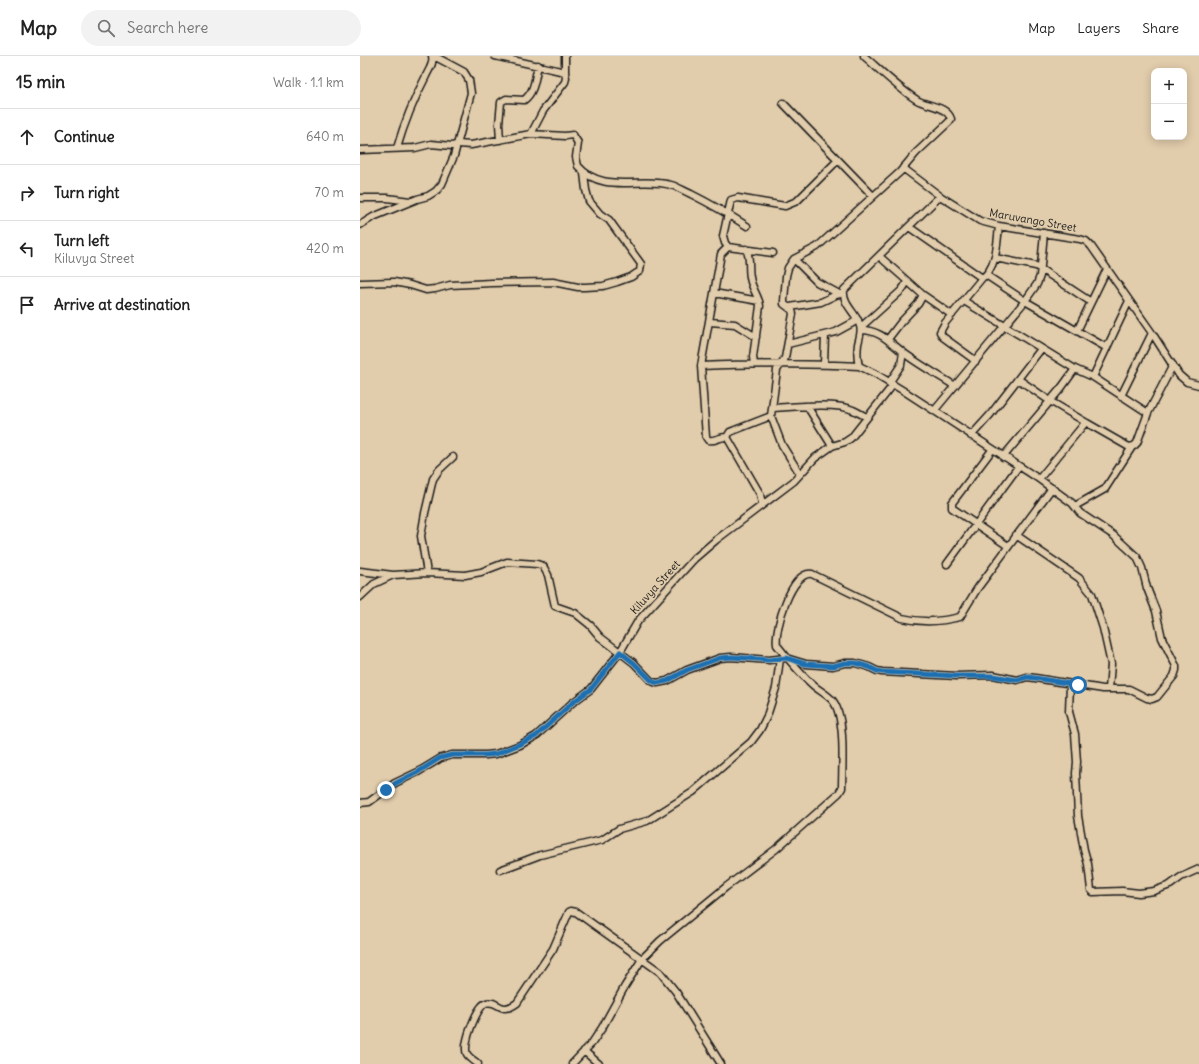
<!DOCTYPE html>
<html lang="en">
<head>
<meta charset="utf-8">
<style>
  :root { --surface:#fff; --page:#f2f2f2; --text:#222; --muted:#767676; --line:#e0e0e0 }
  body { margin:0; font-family:Delius,sans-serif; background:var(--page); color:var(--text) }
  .controls { position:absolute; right:12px; top:12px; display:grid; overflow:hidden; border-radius:8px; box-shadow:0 2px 10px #0003 }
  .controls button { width:36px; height:36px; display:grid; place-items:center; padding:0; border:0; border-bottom:1px solid var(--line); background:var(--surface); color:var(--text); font:20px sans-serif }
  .stop { position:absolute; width:12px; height:12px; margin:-9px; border:3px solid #1f6fb2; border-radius:50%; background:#fff }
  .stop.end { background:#1f6fb2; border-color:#fff; box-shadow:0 1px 4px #0008 }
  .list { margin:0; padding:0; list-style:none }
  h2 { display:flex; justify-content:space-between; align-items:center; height:52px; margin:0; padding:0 16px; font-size:17px }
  h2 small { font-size:13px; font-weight:400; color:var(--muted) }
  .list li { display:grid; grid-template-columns:26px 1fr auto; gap:12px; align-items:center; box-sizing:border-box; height:56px; padding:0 16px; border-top:1px solid var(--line) }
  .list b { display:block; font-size:15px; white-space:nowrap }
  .list p { margin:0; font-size:13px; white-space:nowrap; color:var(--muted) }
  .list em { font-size:13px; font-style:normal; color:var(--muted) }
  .icon { flex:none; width:22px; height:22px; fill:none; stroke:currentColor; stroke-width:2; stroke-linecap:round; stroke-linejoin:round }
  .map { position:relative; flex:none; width:839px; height:1008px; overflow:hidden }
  header { display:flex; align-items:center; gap:24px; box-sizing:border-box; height:56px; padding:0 20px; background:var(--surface); border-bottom:1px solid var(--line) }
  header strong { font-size:19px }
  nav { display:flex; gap:22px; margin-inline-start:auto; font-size:14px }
  .search { width:280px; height:36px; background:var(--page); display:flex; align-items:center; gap:10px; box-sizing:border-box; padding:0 14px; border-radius:22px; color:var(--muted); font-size:15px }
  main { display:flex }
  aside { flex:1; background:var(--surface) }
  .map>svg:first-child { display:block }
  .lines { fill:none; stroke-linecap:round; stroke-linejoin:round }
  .minor-casing { stroke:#1c1c1c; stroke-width:9 }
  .minor { stroke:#e1ccab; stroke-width:6 }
  .route { stroke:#1f6fb2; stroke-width:5 }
  .labels { text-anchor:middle; stroke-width:3.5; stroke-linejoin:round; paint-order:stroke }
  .street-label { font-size:11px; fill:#1c1c1c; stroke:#e1ccab }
</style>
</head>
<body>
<header>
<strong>Map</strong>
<div class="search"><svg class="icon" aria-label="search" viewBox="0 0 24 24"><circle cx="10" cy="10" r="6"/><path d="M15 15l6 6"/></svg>Search here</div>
<nav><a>Map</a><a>Layers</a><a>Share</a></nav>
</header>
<main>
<aside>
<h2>15 min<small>Walk · 1.1 km</small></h2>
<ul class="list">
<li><svg class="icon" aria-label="ahead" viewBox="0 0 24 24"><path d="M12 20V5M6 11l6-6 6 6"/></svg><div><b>Continue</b></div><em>640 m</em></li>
<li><svg class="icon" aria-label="right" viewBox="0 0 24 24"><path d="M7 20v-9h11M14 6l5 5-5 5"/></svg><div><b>Turn right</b></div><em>70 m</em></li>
<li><svg class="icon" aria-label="left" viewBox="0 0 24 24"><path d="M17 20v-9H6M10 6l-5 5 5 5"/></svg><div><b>Turn left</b><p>Kiluvya Street</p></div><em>420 m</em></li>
<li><svg class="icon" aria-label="arrive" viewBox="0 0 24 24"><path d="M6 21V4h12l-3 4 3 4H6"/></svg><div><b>Arrive at destination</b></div></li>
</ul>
</aside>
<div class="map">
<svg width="839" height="1008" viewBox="0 0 839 1008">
  <rect width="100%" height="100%" fill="#e1ccab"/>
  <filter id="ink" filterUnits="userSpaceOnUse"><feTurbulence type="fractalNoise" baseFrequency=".025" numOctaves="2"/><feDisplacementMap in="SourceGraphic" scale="8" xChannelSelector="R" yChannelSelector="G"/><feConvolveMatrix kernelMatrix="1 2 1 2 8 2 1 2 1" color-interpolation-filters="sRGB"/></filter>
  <g filter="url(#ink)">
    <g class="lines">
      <g class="minor-casing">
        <path id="minor" d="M135,0l70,16 1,6 -1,4 -22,29 -12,23
          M205,16v-16
          M423,47l90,93
          M140,84l-1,-16 2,-22 5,-3 18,1c11,-8 11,-23 14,-35
          M37,92c7,-24 17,-49 29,-72 3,-7 8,-12 6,-20
          M0,94l55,-2 16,-4 21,2 6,-2 13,1 60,-11 34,2 8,-1 5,8 -2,14 2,9c25,29 62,10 93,19 7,2 13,6 20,9 20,10 37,20 56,32
          M543,112l37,28 40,25 19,5 81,13 6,2 5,5 61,87 27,42 8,7 12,3
          M0,142h27l23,3
          M0,169l13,-8 44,-18 11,-3 8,-5 6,-7 12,-28 17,-63 -2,-13 -5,-8 -30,-16
          M549,171l73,51
          M368,191l-3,-4 -2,-7 8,-36 7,-2 47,8 12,-5 41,-41
          M386,193c5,9 2,18 4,28 1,11 9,19 10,29l-7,51 1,7
          M519,200l44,39 29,20
          M635,202l41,8 55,36
          M434,203l23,23 22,12
          M626,219l39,26 82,47
          M0,227l34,-1 16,3 16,5 9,-1 15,-4 42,-2 61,-1 25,5h7l18,-1 14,-4 14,-5 9,-6 1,-7 -32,-44 -9,-6 -11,-13 -3,-11 -2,-17
          M354,237l45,8
          M604,245l111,68 18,8 55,36
          M430,251l31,-5 15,-7 4,-1
          M350,266l25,2 21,13
          M501,271l41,-37 5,-8
          M501,274c21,0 31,15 47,26 15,11 32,20 47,30
          M717,275l30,-62
          M528,283l13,-17 17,-18 5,-9
          M428,288l48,-12 22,-12
          M616,305l-33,-24 -3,-5 5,-9 37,-45c15,-10 15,-35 17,-52
          M464,308l1,-29
          M341,310c53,-2 105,-3 158,0
          M733,321l36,-76
          M658,323l32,22 37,22
          M529,327l12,-18 2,-13
          M761,340l31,-63
          M447,350l25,40
          M412,352c20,-1 64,-6 81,2 5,2 9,5 14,7
          M574,355l91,-110 12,-17 3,-8 4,-43
          M611,380l19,-21 51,-66
          M367,381l3,-5 41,-16
          M632,394l-40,53v5l56,38
          M643,401l59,-70 13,-18
          M440,418l-18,-29 -11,-29 6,-46 8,-12 8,-44 -1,-4 -8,-6v-3l2,-25 2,-8 6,-9 23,-12 83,-75 16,-19 33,-31 2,-3c-4,-13 -24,-13 -34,-19 -19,-12 -36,-29 -53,-44
          M679,423l46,-56h2l42,24 5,-1 3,-3 11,-30 25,-48
          M402,448l-2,-10 -33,-57c-7,-1 -12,5 -19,3l-2,-3 -5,-71 20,-112 7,-7 45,6
          M715,450l30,-17 27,-42
          M656,479l63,43 13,16 11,34 8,36 -2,25
          M587,508l71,-97
          M0,515l33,4 34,-2 38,2 16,-3 26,-10 30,2 6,2 5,9 7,31 20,7 15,12 10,12 34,26 17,18 6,2 10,-2 20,-11 33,-12 11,-1 38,3 17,-2 20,6 27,2 12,-3h10l14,4 8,4 5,1 75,4 36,-1 24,5 10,-3 8,1 68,11h26l18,9 5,1 5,-2 17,-21 2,-6v-4l-14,-28 -6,-27 -9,-23 -5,-20 -5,-11 -24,-22 -33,-22 -8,-10 -33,-24 -132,-86 -31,-19 -17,-8c-2,-7 -2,-14 -1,-22 1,-5 4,-12 2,-18 -3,-13 -18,-21 -16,-36l96,-94
          M67,517l-6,-37 4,-23 8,-34 6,-9 14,-13
          M0,541l14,-13 19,-9
          M710,628l-1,28 6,22 2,28 -1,11 2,43 6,34 4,14 3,26 2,2 29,-1 17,2 15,-2 16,-6 11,-8 18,-8
          M0,747l9,-1 26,-19 23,-11 23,-14 11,-3h34l10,-1 24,-9 16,-9 36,-33 19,-14 29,-37 18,-31 56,-62 22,-19 78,-59 21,-23 17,-12 13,-4 6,-4 42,-53
          M140,814l40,-15 62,-15 17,-11 28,-8 46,-29 58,-50 9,-12 7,-14 9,-28 4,-29
          M224,995l15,13
          M118,1008c-3,-3 -9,-6 -11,-10 -5,-9 10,-48 19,-51 13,-4 13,13 31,0l36,-54 16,-37 2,-1 5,1 84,60 16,20 45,72
          M212,1008l20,-21 10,-15 23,-42 17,-27 18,-18 66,-54 50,-38 63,-56 3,-5c0,-21 4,-70 -9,-87 -5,-6 -13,-10 -19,-15 -14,-12 -26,-27 -37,-41 -3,-16 15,-75 35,-71l90,44c20,5 38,4 58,-1l17,-28 75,-101"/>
      </g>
      <use href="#minor" class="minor"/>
    </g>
  </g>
  <g class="lines" filter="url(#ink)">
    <path class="route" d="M26,734l10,-7 22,-11 22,-14 12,-3h34l10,-1 24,-10 16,-8 36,-33 19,-14 29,-37 14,11 18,18 5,2 10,-2 20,-11 33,-12 12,-1 37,3 17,-2 20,6 27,2 12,-3h10l14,4 8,4 5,1 75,4h36l24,4 10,-3 8,1 43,7"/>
  </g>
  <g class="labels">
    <g class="street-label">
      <text transform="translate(673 164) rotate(10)" y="4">Maruvango Street</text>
      <text transform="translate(295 531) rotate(-48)" y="4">Kiluvya Street</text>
    </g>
  </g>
</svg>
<div class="controls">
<button>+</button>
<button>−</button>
</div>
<div class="stop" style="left:718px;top:629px"></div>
<div class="stop end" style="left:26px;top:734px"></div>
</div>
</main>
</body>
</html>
